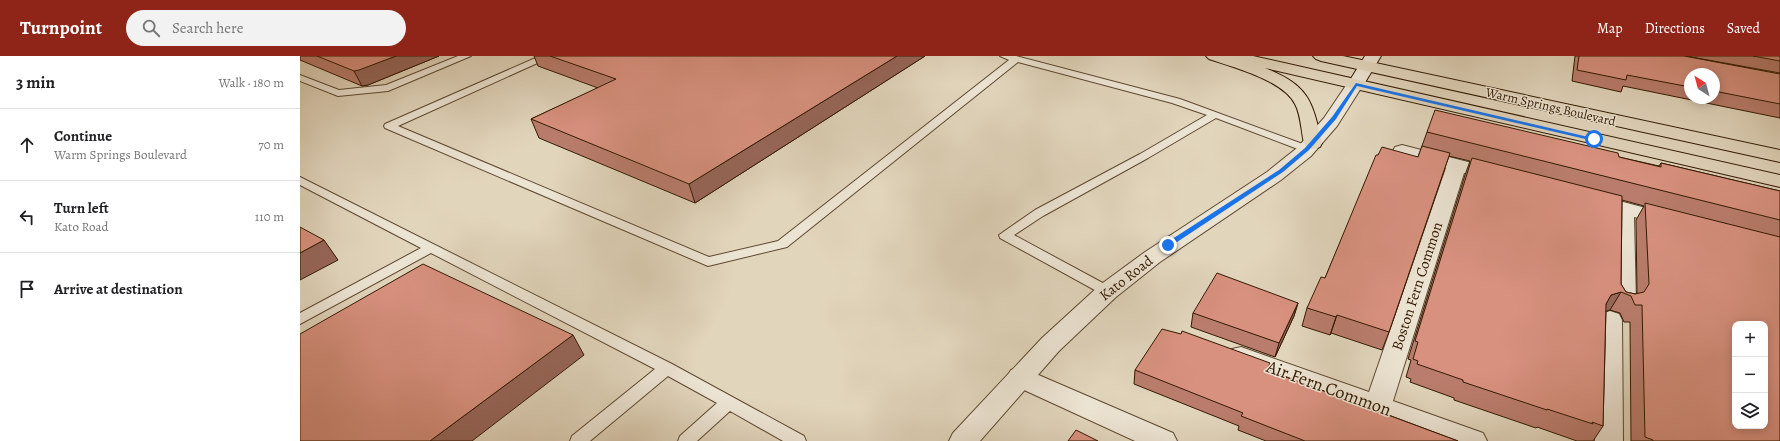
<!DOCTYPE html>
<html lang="en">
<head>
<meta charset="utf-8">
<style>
  :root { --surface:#fff; --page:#f2f2f2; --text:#202124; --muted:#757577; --line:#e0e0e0; --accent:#8f2418 }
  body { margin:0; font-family:Alegreya,serif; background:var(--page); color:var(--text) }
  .controls { position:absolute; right:12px; bottom:12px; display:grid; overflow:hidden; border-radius:8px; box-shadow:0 2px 10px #0003 }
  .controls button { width:36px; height:36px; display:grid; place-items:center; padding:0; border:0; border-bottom:1px solid var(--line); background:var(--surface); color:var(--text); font:20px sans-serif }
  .compass { position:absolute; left:1384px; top:12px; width:36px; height:36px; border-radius:50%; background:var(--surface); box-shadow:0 2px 10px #0003; rotate:324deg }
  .stop { position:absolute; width:12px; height:12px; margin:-9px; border:3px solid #1a73e8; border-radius:50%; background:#fff }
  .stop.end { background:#1a73e8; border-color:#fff; box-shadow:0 1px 4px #0008 }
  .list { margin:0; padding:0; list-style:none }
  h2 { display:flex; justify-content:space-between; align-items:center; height:52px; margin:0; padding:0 16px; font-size:17px }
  h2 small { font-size:13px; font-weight:400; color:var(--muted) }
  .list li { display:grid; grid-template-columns:26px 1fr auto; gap:12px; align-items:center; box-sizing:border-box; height:72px; padding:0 16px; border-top:1px solid var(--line) }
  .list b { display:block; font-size:15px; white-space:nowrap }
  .list p { margin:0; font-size:13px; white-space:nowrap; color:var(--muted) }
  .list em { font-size:13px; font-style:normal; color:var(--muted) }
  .icon { flex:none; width:22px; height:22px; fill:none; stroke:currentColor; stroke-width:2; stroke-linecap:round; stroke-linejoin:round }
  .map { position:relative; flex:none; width:1480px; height:385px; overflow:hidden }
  header { display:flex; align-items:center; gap:24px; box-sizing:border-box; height:56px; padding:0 20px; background:var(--accent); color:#fff }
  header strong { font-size:19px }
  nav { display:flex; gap:22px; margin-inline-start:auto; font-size:14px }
  .search { width:280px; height:36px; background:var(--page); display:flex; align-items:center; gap:10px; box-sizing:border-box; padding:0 14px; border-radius:22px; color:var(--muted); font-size:15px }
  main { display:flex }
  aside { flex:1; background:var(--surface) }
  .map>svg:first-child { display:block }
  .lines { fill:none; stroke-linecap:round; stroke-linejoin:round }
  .service-casing { stroke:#5e4830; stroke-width:2 }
  .minor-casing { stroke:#5e4830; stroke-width:2 }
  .tertiary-casing { stroke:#5e4830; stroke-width:2 }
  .secondary-casing { stroke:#331901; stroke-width:2 }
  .primary-casing { stroke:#331901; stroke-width:2 }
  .service { fill:#ece4d3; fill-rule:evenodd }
  .minor { fill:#ece4d3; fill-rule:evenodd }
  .tertiary { fill:#ece4d3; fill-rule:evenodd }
  .secondary { fill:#ece4d3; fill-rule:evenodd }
  .primary { fill:#e1d5bc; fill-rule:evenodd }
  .wall { fill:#ba7d6d; stroke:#331901; fill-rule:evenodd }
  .shaded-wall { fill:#976659; stroke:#331901 }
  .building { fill:#d8917f; stroke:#331901; fill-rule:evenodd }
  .route { fill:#1a73e8 }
  .labels { text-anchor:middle; stroke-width:3; stroke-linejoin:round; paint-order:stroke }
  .far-street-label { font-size:13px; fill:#331901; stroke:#ece4d3 }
  .street-label { font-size:15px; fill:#331901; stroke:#ece4d3 }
  .near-street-label { font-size:18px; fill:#331901; stroke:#ece4d3 }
</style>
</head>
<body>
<header>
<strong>Turnpoint</strong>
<div class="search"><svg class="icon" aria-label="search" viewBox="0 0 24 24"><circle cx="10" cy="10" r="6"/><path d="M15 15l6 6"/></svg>Search here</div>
<nav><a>Map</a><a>Directions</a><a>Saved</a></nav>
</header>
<main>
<aside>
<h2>3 min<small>Walk · 180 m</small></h2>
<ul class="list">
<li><svg class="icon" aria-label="ahead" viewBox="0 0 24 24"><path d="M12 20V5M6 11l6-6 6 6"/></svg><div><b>Continue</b><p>Warm Springs Boulevard</p></div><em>70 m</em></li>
<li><svg class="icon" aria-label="left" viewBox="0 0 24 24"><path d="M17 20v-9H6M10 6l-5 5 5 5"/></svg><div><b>Turn left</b><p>Kato Road</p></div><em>110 m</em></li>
<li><svg class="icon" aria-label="arrive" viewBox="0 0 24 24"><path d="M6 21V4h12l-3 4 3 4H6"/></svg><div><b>Arrive at destination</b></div></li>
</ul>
</aside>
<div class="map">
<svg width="1480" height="385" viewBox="0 0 1480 385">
  <rect width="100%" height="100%" fill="#e1d5bc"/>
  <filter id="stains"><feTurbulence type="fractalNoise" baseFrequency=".005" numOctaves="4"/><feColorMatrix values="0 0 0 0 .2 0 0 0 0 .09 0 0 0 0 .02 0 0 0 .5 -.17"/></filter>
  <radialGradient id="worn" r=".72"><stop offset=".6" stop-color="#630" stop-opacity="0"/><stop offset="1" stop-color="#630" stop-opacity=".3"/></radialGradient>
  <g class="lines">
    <g class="service-casing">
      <path id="service" d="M158,0h13l-83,35 -50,5 -38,-15v-6l39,15 47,-5z
        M240,0h13l-155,70 311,131 69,-16 231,-181 -9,-4h16l164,43 131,48 2,2 -2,2h-8l-87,-33 -68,40 -105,58 -29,19 98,53 2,3 -2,3h-10l-102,-56 -1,-3 36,-25 105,-56 67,-39 -35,-12 -154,-41 -231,185 -79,19 -323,-138 -1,-2 1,-2z
        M0,121l372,187 132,72 2,5h-23l-53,-30 -33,30h-19l2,-5 37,-33 -49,-27 -78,65h-20l2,-5 83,-67 -224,-116 -131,71v-11l121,-65 -121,-63z"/>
    </g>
    <g class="minor-casing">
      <path id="minor" d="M1102,89l101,26 3,4 -3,4 -7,2 -32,-8 -71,228 90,32 4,8h-46l-209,-78 -4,-7 4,-7 9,-2 128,45 77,-224 -51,-13 -2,-4 2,-4z
        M1293,138l83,22 4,4 -4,4 -7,2 -35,-9 2,85 -4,6 -8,2 -8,-2 -4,-6 2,-90 -28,-8 -3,-4 3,-4z
        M1310,255l9,3 3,6 1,121h-28l3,-121 3,-6z
        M720,311l153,66 4,8h-42l-124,-57 -4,-7 4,-7z"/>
    </g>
    <g class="tertiary-casing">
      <path id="tertiary" d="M1055,24l6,1 2,4 -26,41 -26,30 -30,24 -121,82 -44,35 -57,54 -79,90h-31l4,-8 89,-95 58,-53 45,-33 122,-80 30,-24 27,-30 25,-37z"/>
    </g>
    <g class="secondary-casing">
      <path id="secondary" d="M1065,0h16l-20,33 -6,1 -6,-1 -2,-4z"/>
    </g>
    <g class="primary-casing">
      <path id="primary" d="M906,0h47l527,119v12l-515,-119c44,18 47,32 57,75l-2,4 -7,2 -7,-2 -2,-4c-3,-13 -3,-28 -9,-39 -12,-24 -63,-37 -86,-45z
        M1013,0h30l437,94v12l-459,-101 -5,-2z"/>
    </g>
    <use href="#service" class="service"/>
    <use href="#minor" class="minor"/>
    <use href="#tertiary" class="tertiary"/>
    <use href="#secondary" class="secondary"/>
    <use href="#primary" class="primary"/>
  </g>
  <path class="wall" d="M0,0h139l-71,29 -6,1 -62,-26z
    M234,0h391l-230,147 -156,-65 -8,-19 67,-31 -60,-22z
    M1275,0h109l96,18v44l-157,-32 -2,6 -49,-11zM1390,18h24v24h-24z
    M1386,0h94v17z
    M1127,76l192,25 40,9 2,-3 119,28v250h-149l-1,-119h-6l-4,-9 -10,-3 -4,1 -3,115 -10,15h-16l-40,-14 -1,1 -82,-28v-2l-44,-16 1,-3 -5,-2 5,-17 -3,-1 57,-184 5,-14 -21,-5 -60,176 -7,18 -51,-17 -1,2 -28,-9 5,-18 18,-30 53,-123 40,2zM1322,144l22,6 -8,14 1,73 -2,1 -9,-2 -5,-8z
    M998,247l-4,13 -19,41 -84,-30 2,-14z
    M835,314h133l190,71h-192l-28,-11 1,-4 -105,-42z"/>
  <path class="shaded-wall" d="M96,0h43l-71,29 -6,1 -8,-15z
    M597,0h28l-230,147 -6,-19z
    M24,184l14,20 -38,20v-27z
    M1321,236l-11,18 -9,3 10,-18z
    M998,247l-4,13 -19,41 4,-14z
    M1037,259l-6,18 -1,2 6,-18z
    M273,279l11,20 -112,86h-42z"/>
  <path class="building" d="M17,0h79l-37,14 -5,1z
    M250,0h347l-208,128 -158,-65 85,-40z
    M1279,0h105l96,18v30l-66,-13v-17h-24v13l-63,-12 -1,5 -49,-10z
    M1453,0h27v5z
    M1135,54l183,43 1,4 42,10v-4l119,28v29l-353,-88z
    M1122,90l28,7 -61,179 -52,-17 -1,2 -29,-9 14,-31 4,1 51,-123h2l4,-8 36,10z
    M1172,102l150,38 -1,88 5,8 9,2 9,-2 5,-8 -4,-81 135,34v204h-127v-1l-8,-3 -3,-132h-7l-4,-9 -10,-4 -10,3 -5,9 -3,122 -11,-4 1,2 -46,-15v1l-84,-28v-2l-46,-16 1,-3 -5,-2 5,-17 -3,-1zM1435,268h30v102h-30z
    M0,171l24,13 -24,13z
    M123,208l150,71 -143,106h-130v-107z
    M917,217l81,30 -19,40 -86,-30z
    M862,273l19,5 1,-3 88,32 -3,7 191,71h-153l-64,-25 2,-3 -108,-43z
    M776,374l22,11h-30z"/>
  <path class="route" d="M1056,27l241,56 -3,2 -237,-55 -21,33 -27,31 -26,22 -112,74h-5v-3l113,-73 26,-22 27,-31z"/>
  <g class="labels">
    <g class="far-street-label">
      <text transform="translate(1251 50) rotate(13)" y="5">Warm Springs Boulevard</text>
    </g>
    <g class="street-label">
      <text transform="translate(826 222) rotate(-38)" y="5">Kato Road</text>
      <text transform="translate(1117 230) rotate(-72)" y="5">Boston Fern Common</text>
    </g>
    <g class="near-street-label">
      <text transform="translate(1029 332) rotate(20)" y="6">Air Fern Common</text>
    </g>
  </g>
  <rect width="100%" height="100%" filter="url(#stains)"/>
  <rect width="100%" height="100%" fill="url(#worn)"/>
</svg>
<div class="controls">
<button>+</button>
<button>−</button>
<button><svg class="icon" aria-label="layers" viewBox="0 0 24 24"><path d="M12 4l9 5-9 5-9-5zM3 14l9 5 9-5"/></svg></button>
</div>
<svg class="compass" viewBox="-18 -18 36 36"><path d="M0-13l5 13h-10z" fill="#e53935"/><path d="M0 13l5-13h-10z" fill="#757577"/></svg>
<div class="stop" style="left:1294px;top:83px"></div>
<div class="stop end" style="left:868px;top:189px"></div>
</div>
</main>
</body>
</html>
